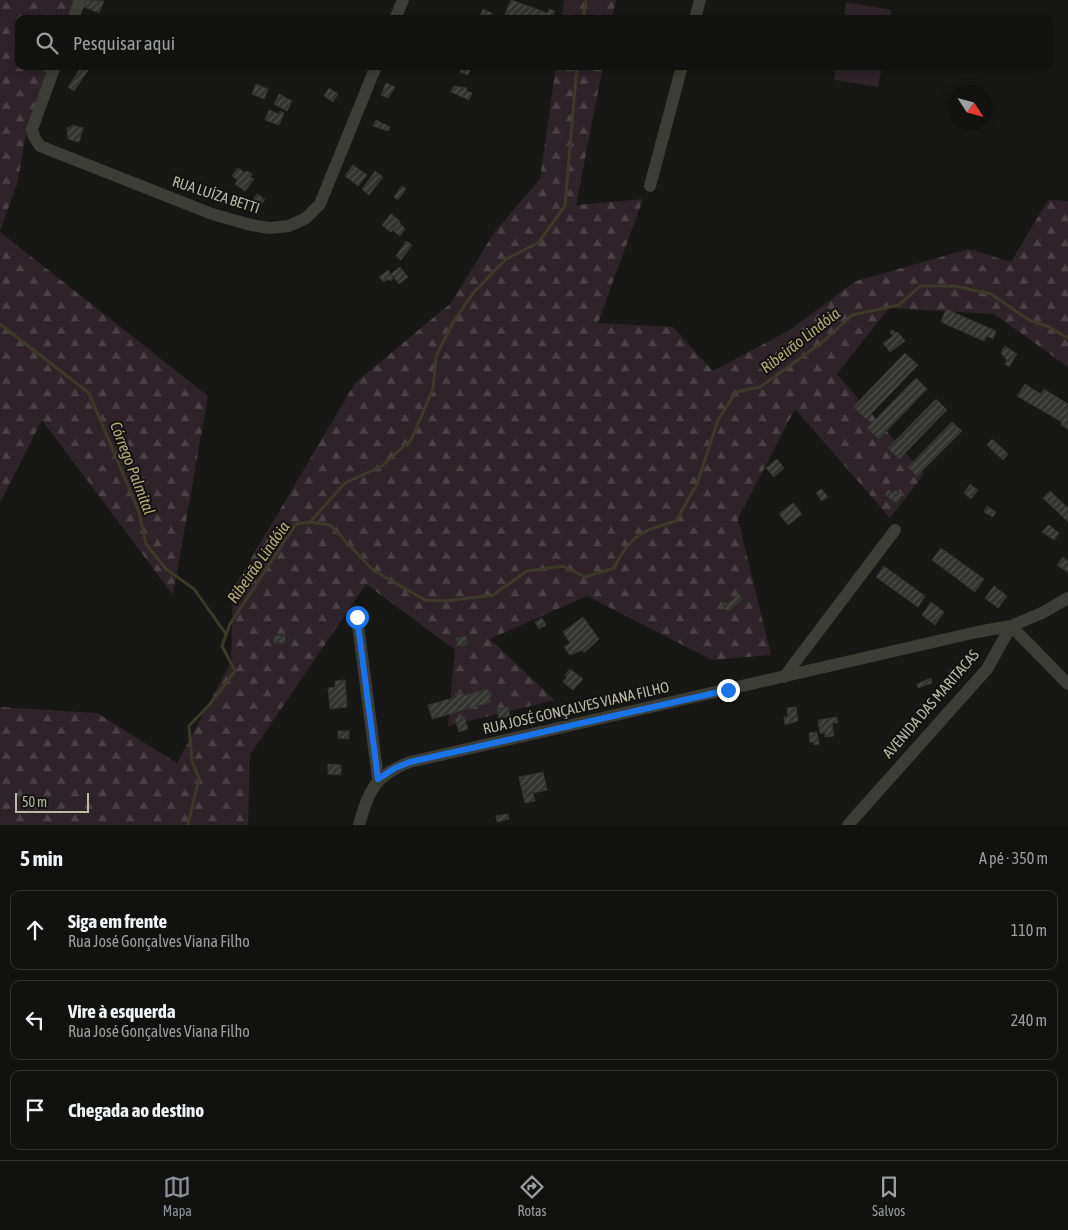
<!DOCTYPE html>
<html lang="pt">
<head>
<meta charset="utf-8">
<style>
  :root { --surface:#111110; --page:#1e1f1e; --text:#f1f3f6; --muted:#9c9d9f; --line:#303130; --accent:#8c9099 }
  body { margin:0; font-family:"Asap Condensed",sans-serif; background:var(--page); color:var(--text) }
  .compass { position:absolute; left:948px; top:85px; width:45px; height:45px; border-radius:50%; background:var(--surface); box-shadow:0 2px 8px #0003; rotate:126deg }
  .scale { position:absolute; left:15px; bottom:12px; width:74px; box-sizing:border-box; padding-left:5px; border:2px solid #b8b9a6; border-top:0; font-size:14px; line-height:18px; white-space:nowrap; color:#b8b9a6; -webkit-text-stroke:4px #121210; paint-order:stroke }
  .stop { position:absolute; width:15px; height:15px; margin:-11px; border:4px solid #1a73e8; border-radius:50%; background:#fff }
  .stop.end { background:#1a73e8; border-color:#fff; box-shadow:0 1px 5px #0008 }
  .list { margin:0; padding:0; list-style:none }
  h2 { display:flex; justify-content:space-between; align-items:center; height:65px; margin:0; padding:0 20px; font-size:21px }
  h2 small { font-size:16px; font-weight:400; color:var(--muted) }
  .list li { display:grid; grid-template-columns:32px 1fr auto; gap:15px; align-items:center; box-sizing:border-box; height:80px; margin:0 10px 10px; padding:0 10px; border:1px solid var(--line); border-radius:10px }
  .list b { display:block; font-size:19px; white-space:nowrap }
  .list p { margin:0; font-size:16px; white-space:nowrap; color:var(--muted) }
  .list em { font-size:16px; font-style:normal; color:var(--muted) }
  .icon { flex:none; width:28px; height:28px; fill:none; stroke:currentColor; stroke-width:2; stroke-linecap:round; stroke-linejoin:round }
  .map { position:relative; flex:none; width:1068px; height:825px; overflow:hidden }
  .search { position:absolute; background:var(--surface); box-shadow:0 2px 8px #0003; left:15px; right:15px; top:15px; height:55px; display:flex; align-items:center; gap:12px; box-sizing:border-box; padding:0 18px; border-radius:10px; color:var(--muted); font-size:19px }
  .sheet { height:335px; background:var(--surface) }
  nav { display:flex; justify-content:space-around; align-items:center; box-sizing:border-box; height:70px; border-top:1px solid var(--line); background:var(--surface); font-size:14px; color:var(--muted) }
  nav a { display:grid; justify-items:center; gap:2px }
  nav .on { color:var(--accent) }
  .map>svg:first-child { display:block }
  .forest { fill:url(#forest-firs) }
  .pitch { fill:#2d2328 }
  .lines { fill:none; stroke-linecap:round; stroke-linejoin:round }
  .stream { stroke:#3c392a; stroke-width:3 }
  .building { fill:url(#building-hatch); stroke:#32342f }
  .minor { stroke:#3b3d36; stroke-width:12 }
  .route { stroke:#1a73e8; stroke-width:6 }
  .labels { text-anchor:middle; stroke-width:4; stroke-linejoin:round; paint-order:stroke }
  .street-label { font-size:15px; fill:#b8b9a6; stroke:#121210 }
  .water-label { font-size:16px; font-style:italic; fill:#b7ac7a; stroke:#121210 }
</style>
</head>
<body>
<div class="map">
<svg width="1068" height="825" viewBox="0 0 1068 825">
  <defs>
    <pattern id="forest-firs" width="22" height="20" patternUnits="userSpaceOnUse" patternTransform="scale(1.25)"><rect width="22" height="20" fill="#2d2328"/><path d="M5 1l3.5 6h-7zM16 11l3.5 6h-7z" fill="#494144"/></pattern>
    <pattern id="building-hatch" width="6" height="6" patternUnits="userSpaceOnUse" patternTransform="scale(1.25)"><rect width="6" height="6" fill="#333430"/><path d="M-1 1l2-2M0 6l6-6M5 7l2-2" fill="none" stroke="#4e4f4b"/></pattern>
  </defs>
  <rect width="100%" height="100%" fill="#171715"/>
  <path class="forest" d="M0,0h78l-7,19h-52v47h34l-29,77 -6,38 -18,50z
    M564,0h52l-4,19h-50z
    M556,66h47l-27,139 67,-6 -45,124 75,4 40,44 75,-40 68,-50 113,-32 42,13 37,-62 20,1v166l-74,-53 -105,-6 -52,66 87,100 -34,44 -95,-109 -57,110 33,136 -59,5 -125,-64 -97,43 65,61 -107,26 7,-76 -89,-66 -116,171 -2,70h-248v-118l97,6 80,50 54,-101 2,-73 122,-206 96,-80 44,-72 45,-52z
    M0,232l208,164 -35,199 -131,-175 -42,83z"/>
  <path class="pitch" d="M846,2l45,8 -1,9h-46z
    M836,66h46l-4,21 -44,-7z"/>
  <g class="lines">
    <path class="stream" d="M583,19l3,-19
      M0,324l89,69 50,119 7,32 20,25 28,20 32,45
      M310,522l35,-39 37,-17 29,-26 22,-51 3,-33 18,-35 20,-29 32,-33 32,-16 27,-37 12,-140
      M188,825l11,-47 -7,-17 -3,-35 21,-22 25,-33 -13,-25 8,-22 66,-100 14,-2 20,3 43,45 52,30 21,1 47,-6 34,-24 36,-5 22,11 29,-9c16,-33 27,-37 62,-47l21,-37 21,-64 18,-28 24,-5 64,-46 28,-26 47,-10 21,-19h35l36,8 38,26 20,7 19,11"/>
  </g>
  <path class="building" d="M87,0l17,1 -5,12 -15,-6z
    M511,0l37,13 1,-4 6,2 -2,5 4,2 -54,1z
    M483,9l9,4 -2,6h-11z
    M82,66l11,2 -1,2 -3,-1 -15,22 -6,-4z
    M462,66h10l-4,9 -8,-3z
    M386,83l9,4 -7,11 -7,-3z
    M256,84l12,5 -4,10 -12,-5z
    M454,86l13,2 -1,3 6,2 -3,7 -18,-8z
    M329,88l9,6 -5,8 -9,-6z
    M279,94l13,7 -5,10 -13,-7z
    M269,110l10,4 1,-3 4,2 -5,12 -14,-5z
    M376,120l14,7 -2,4 -15,-5z
    M72,125l11,3 -4,14 -11,-3 -1,-12 4,1z
    M353,165l14,10 -9,11 -13,-10z
    M238,168l7,5 2,-2 5,3 -2,3 4,2 -9,12 -10,-7 3,-4 -6,-4z
    M375,171l8,6 -14,18 -7,-6z
    M402,186l4,3 -8,11 -4,-3z
    M257,194l8,5 -5,7 -8,-5z
    M391,214l9,7 -9,11 -9,-7z
    M399,222l6,7 -5,7 -8,-6z
    M406,241l6,4 -11,15 -5,-4z
    M400,267l8,10 -9,7 -8,-10z
    M388,270l5,9 -3,2 -2,-2 -4,3 -5,-5z
    M946,309l50,22 -3,8 -6,-3 -3,5 -43,-19z
    M893,330l2,3 3,-1 7,9 -15,11 -7,-9 10,-7 -3,-4z
    M1005,346l12,8 -8,13 -4,-3 2,-4 -6,-7z
    M905,353l13,12 -52,54 -13,-12z
    M916,378l11,11 -48,50 -12,-11z
    M1025,384l16,10 3,-5 24,15v25l-7,-4 1,-3 -45,-26z
    M936,399l11,11 -48,49 -11,-11z
    M952,422l10,9 -45,45 -9,-9z
    M992,439l16,15 -5,6 -16,-15z
    M777,459l7,9 -10,9 -8,-9z
    M970,484l8,6 -7,9 -7,-6z
    M821,489l7,8 -6,4 -6,-8z
    M888,490l6,3 1,-3 7,4 -5,9 -12,-8z
    M1050,491l18,17v14l-25,-24z
    M793,503l9,11 -14,11 -9,-11z
    M987,506l9,6 -3,5 -9,-5z
    M1049,525l10,8 -5,7 -12,-8z
    M941,548l43,31 -9,13 -43,-32z
    M1063,557l5,4v11l-11,-7z
    M884,566l41,30 -7,11 -42,-30z
    M994,586l13,10 -9,12 -13,-10z
    M739,594l4,5 -15,13 -6,-7 4,-3 1,2z
    M931,602l13,10 -9,13 -13,-10z
    M583,617l16,22 -15,14 -2,-3 -12,5 -6,-8 6,-4 -7,-11z
    M542,618l4,7 -7,4 -4,-7z
    M285,635v8h-11v-7z
    M466,636l1,8 -9,2 -2,-8z
    M958,667l4,11 -10,3 -3,-11z
    M570,669l13,10 -10,11 -10,-8 4,-5 -2,-2z
    M931,678l1,5 -14,5 -1,-4z
    M345,680l2,27 -17,2 -2,-21 7,-1v-6z
    M488,689l3,13 -59,17 -4,-14 29,-8 -2,-3 7,-2 1,4z
    M508,707l2,9 -11,3 -2,-10z
    M796,707l2,14 -13,4 -1,-8h4l-1,-9z
    M464,716l4,13 -9,3 -4,-13z
    M837,717l1,6h-6l2,13 -9,1v-4h-5l-2,-13z
    M338,731h11v8l-11,-1z
    M817,732l2,12 -5,1v-3h-4l-1,-9z
    M328,764l13,1v10l-13,-1z
    M543,772l4,18 -24,5 -4,-18z
    M533,793l2,8 -10,2 -2,-8z
    M508,814l1,5 -12,3 -1,-6z"/>
  <g class="lines">
    <path class="minor" d="M73,19l7,-19
      M395,19l8,-19
      M695,19l5,-19
      M55,66l-23,63 2,8 6,9 172,68 39,11 18,3 20,-2 17,-8 14,-14 56,-138
      M650,186l32,-120
      M357,617l21,162
      M784,677l111,-147
      M359,825c10,-35 16,-50 51,-63l567,-130 34,-6 57,58
      M848,825l139,-156 24,-43 31,-13 26,-15"/>
  </g>
  <g class="lines">
    <path class="route" d="M357,617l21,162 17,-11 15,-6 318,-72"/>
  </g>
  <g class="labels">
    <g class="street-label">
      <text transform="translate(216 195) rotate(18)" y="5">RUA LUÍZA BETTI</text>
      <text transform="translate(931 704) rotate(-49)" y="5">AVENIDA DAS MARITACAS</text>
      <text transform="translate(576 708) rotate(-13)" y="5">RUA JOSÉ GONÇALVES VIANA FILHO</text>
    </g>
    <g class="water-label">
      <text transform="translate(800 340) rotate(-38)" y="6">Ribeirão Lindóia</text>
      <text transform="translate(133 468) rotate(69)" y="6">Córrego Palmital</text>
      <text transform="translate(258 562) rotate(-55)" y="6">Ribeirão Lindóia</text>
    </g>
  </g>
</svg>
<svg class="compass" viewBox="-18 -18 36 36"><path d="M0-13l5 13h-10z" fill="#e53935"/><path d="M0 13l5-13h-10z" fill="#9c9d9f"/></svg>
<div class="scale">50 m</div>
<div class="stop" style="left:357px;top:617px"></div>
<div class="stop end" style="left:728px;top:690px"></div>
<div class="search"><svg class="icon" aria-label="search" viewBox="0 0 24 24"><circle cx="10" cy="10" r="6"/><path d="M15 15l6 6"/></svg>Pesquisar aqui</div>
</div>
<section class="sheet">
<h2>5 min<small>A pé · 350 m</small></h2>
<ul class="list">
<li><svg class="icon" aria-label="ahead" viewBox="0 0 24 24"><path d="M12 20V5M6 11l6-6 6 6"/></svg><div><b>Siga em frente</b><p>Rua José Gonçalves Viana Filho</p></div><em>110 m</em></li>
<li><svg class="icon" aria-label="left" viewBox="0 0 24 24"><path d="M17 20v-9H6M10 6l-5 5 5 5"/></svg><div><b>Vire à esquerda</b><p>Rua José Gonçalves Viana Filho</p></div><em>240 m</em></li>
<li><svg class="icon" aria-label="arrive" viewBox="0 0 24 24"><path d="M6 21V4h12l-3 4 3 4H6"/></svg><div><b>Chegada ao destino</b></div></li>
</ul>
</section>
<nav>
<a class="on"><svg class="icon" aria-label="map" viewBox="0 0 24 24"><path d="M3 6l6-2 6 2 6-2v14l-6 2-6-2-6 2zM9 4v14M15 6v14"/></svg>Mapa</a>
<a><svg class="icon" aria-label="directions" viewBox="0 0 24 24"><path d="M12 3l9 9-9 9-9-9zM9 14v-3h6M13 9l2 2-2 2"/></svg>Rotas</a>
<a><svg class="icon" aria-label="saved" viewBox="0 0 24 24"><path d="M7 4h10v16l-5-4-5 4z"/></svg>Salvos</a>
</nav>
</body>
</html>
